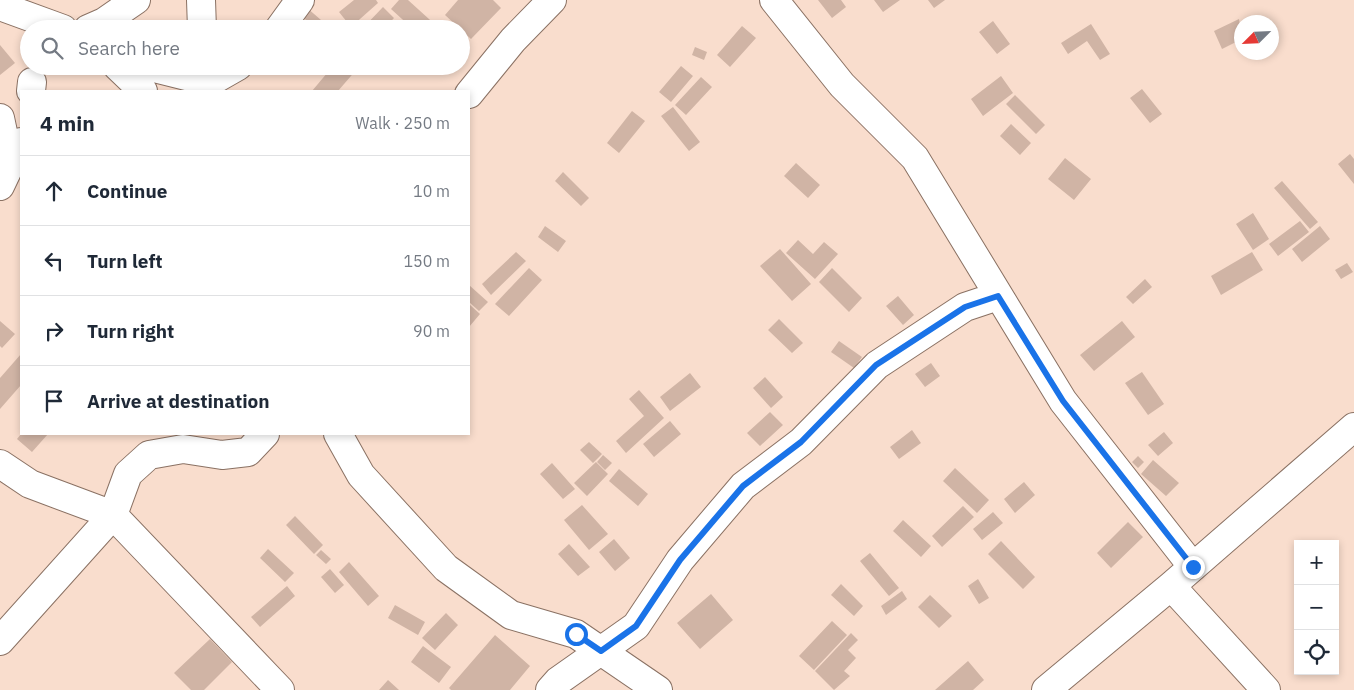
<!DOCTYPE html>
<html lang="en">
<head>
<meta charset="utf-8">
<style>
  :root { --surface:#fff; --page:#f6f6f7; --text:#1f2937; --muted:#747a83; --line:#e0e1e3 }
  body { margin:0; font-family:"IBM Plex Sans",sans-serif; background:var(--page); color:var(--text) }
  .controls { position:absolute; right:15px; bottom:15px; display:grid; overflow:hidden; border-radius:0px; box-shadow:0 2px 8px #0003 }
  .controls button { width:45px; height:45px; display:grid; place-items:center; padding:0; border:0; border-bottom:1px solid var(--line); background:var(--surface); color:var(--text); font:25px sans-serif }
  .compass { position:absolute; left:1234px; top:15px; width:45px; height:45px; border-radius:50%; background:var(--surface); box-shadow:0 2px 8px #0003; rotate:246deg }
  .stop { position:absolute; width:15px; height:15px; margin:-11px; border:4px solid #1a73e8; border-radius:50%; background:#fff }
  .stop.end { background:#1a73e8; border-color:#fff; box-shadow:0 1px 5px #0008 }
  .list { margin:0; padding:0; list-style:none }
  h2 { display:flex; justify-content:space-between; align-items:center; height:65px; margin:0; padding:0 20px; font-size:21px }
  h2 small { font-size:16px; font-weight:400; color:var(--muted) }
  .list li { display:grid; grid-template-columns:32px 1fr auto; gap:15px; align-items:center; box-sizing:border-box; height:70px; padding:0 20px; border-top:1px solid var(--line) }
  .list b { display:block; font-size:19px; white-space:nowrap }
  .list em { font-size:16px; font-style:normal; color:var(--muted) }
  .icon { flex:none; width:28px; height:28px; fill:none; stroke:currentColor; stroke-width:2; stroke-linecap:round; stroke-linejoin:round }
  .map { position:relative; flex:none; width:1354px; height:690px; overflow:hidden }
  .search { position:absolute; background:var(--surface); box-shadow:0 2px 8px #0003; left:20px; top:20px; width:450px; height:55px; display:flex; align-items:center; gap:12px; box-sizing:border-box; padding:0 18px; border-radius:28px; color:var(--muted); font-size:19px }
  .panel { position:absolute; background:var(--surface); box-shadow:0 2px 8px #0003; left:20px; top:90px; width:450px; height:345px; border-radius:0px }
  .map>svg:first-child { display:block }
  .building { fill:#d0b4a5 }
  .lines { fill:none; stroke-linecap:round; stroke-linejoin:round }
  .street-casing { stroke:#8a7163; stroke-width:30 }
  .street { stroke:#fff; stroke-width:28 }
  .route { stroke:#1a73e8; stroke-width:6 }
</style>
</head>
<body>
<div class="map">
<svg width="1354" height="690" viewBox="0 0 1354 690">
  <rect width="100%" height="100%" fill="#f9ddcd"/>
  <path class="building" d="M354,0h22l2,3 -27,24 -12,-15z
    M399,0h9l32,29h-27l-22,-20z
    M458,0h35l8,8 -30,31 -26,-24z
    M818,0h23l5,7 -14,11z
    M874,0h26l-17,12z
    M928,0h17l-11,8z
    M306,7l15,13 -7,8 -14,-14z
    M383,7l11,11 -10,11h-22z
    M1239,19l3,20 -20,10 -8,-18z
    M993,21l17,23 -13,10 -18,-22z
    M1091,24l19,30 -10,6 -13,-19 -19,13 -7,-11z
    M742,26l14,12 -26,29 -13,-12z
    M0,45l15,18 -15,12z
    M695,47l12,5 -3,8 -12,-5z
    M333,66h21l3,3 -19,22h-26z
    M681,66l12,10 -22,26 -12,-10z
    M1001,76l12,17 -30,23 -12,-17z
    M701,77l11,10 -26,28 -11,-10z
    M1142,89l20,25 -12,9 -20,-25z
    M1015,95l30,30 -9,9 -30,-30z
    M673,107l27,35 -11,9 -28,-35z
    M632,111l13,10 -26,32 -12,-10z
    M1011,124l20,19 -11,12 -20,-19z
    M1350,154l4,5v25l-16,-20z
    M1065,158l26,21 -17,21 -26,-21z
    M796,163l24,22 -12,13 -24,-22z
    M563,172l26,26 -8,8 -26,-25z
    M1282,181l36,41 -8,7 -36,-41z
    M1253,213l16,26 -16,11 -17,-26z
    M1300,221l9,11 -31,24 -9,-12z
    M545,226l21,15 -8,11 -20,-15z
    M1320,226l10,13 -28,23 -10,-13z
    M798,240l15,14 11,-12 14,12 -23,25 -29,-26z
    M780,249l31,35 -19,17 -32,-35z
    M516,252l10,9 -35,34 -9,-11z
    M1252,252l11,18 -42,25 -10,-19z
    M1347,263l6,9 -12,7 -6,-9z
    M529,268l13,12 -33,36 -14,-12z
    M832,268l30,30 -13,14 -30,-30z
    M1145,279l7,8 -19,17 -7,-7z
    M469,285l19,17 -9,9 -10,-9z
    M898,296l16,19 -11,10 -17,-19z
    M469,304l11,10 -11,13z
    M779,319l24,24 -11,10 -24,-23z
    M0,321l15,13 -13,14 -2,-2z
    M1122,321l13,16 -41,34 -14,-16z
    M839,341l23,16 -8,11 -23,-16z
    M21,354v31l-21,24v-31z
    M931,363l9,13 -15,11 -10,-13z
    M1142,372l22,32 -16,11 -23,-32z
    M690,373l11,14 -31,24 -10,-14z
    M765,377l18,20 -12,11 -18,-20z
    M639,390l25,28 -38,35 -10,-12 28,-25 -15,-17z
    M770,412l13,13 -23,21 -13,-13z
    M670,421l11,13 -27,23 -11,-13z
    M912,430l9,13 -22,16 -9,-12z
    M1164,432l9,11 -15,13 -10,-11z
    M21,434h27l-16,18 -15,-13z
    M589,442l13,12 -9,9 -13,-13z
    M603,455l9,8 -7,7 -8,-8z
    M1138,456l6,6 -6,6 -6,-6z
    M1153,460l26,23 -13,13 -25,-22z
    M596,462l12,12 -21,22 -13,-13z
    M552,463l23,26 -12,10 -23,-25z
    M955,468l34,32 -12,13 -34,-32z
    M619,469l29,25 -10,12 -29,-25z
    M1024,482l11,13 -20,18 -11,-14z
    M582,505l26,29 -19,16 -25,-30z
    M963,506l11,11 -32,30 -10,-11z
    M993,512l10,11 -21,17 -9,-11z
    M295,516l28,29 -9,9 -28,-29z
    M903,520l28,26 -10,11 -28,-26z
    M1128,522l15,15 -32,31 -14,-15z
    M614,539l16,19 -15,13 -16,-19z
    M1001,541l34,36 -12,12 -35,-35z
    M569,544l21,23 -12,9 -20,-22z
    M268,549l26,24 -9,9 -25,-24z
    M321,550l10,9 -5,5 -10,-9z
    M870,553l29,35 -10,8 -29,-35z
    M349,562l30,34 -11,10 -29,-34z
    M330,569l14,16 -9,8 -14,-16z
    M978,579l11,19 -10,6 -11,-18z
    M841,584l22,22 -9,10 -23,-21z
    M287,586l8,10 -35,31 -9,-10z
    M902,591l5,8 -21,16 -5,-9z
    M711,594l22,26 -33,29 -23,-26z
    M930,595l22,21 -13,12 -21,-21z
    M395,605l30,17 -7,13 -30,-17z
    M446,613l12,12 -23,25 -13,-12z
    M832,621l15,14 -33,35 -15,-14z
    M851,633l7,7 -10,10 8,8 -12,13 6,5 -16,14 -19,-19z
    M495,635l35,31 -20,24h-59l-2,-2z
    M210,639l22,23 -28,28h-13l-17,-17z
    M423,646l28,21 -12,16 -28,-21z
    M968,661l16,19 -11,10h-38z
    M388,680l11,10h-20z"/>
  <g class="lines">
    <g class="street-casing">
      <path id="street" d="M201,0l1,29
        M774,0l68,85 73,73 148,243 130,166
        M0,6l63,23
        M88,29l16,-7 32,-22
        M279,29l21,-29
        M117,66l26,25
        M146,66l64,16 28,-16
        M31,91l1,-9
        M469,94l44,-54 39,-40
        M0,118l10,47
        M0,186l21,-44
        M338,434l23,41 85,93 65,47 65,19 82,56
        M0,464l30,20 83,31 167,175
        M1171,586l95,104
        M0,641l113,-126 15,-41 21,-19 34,-6 39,6 26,-3 17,-18
        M550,690l8,-9 78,-55 44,-66 63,-74 58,-44 76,-77 88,-58 33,-11
        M1046,690l125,-104 183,-159"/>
    </g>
    <use href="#street" class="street"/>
  </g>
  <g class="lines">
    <path class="route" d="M576,634l25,17 35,-25 44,-66 63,-74 58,-44 75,-77 89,-58 33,-11 65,105 130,166"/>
  </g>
</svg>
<div class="controls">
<button>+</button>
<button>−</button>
<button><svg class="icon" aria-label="locate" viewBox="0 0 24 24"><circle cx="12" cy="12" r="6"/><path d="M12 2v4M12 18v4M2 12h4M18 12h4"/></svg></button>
</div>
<svg class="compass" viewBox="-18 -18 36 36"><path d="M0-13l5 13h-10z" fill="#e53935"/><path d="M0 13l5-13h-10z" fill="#747a83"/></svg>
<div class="stop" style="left:576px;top:634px"></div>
<div class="stop end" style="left:1193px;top:567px"></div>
<div class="search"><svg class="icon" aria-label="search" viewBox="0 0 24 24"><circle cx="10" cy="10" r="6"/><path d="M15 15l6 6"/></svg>Search here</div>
<section class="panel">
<h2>4 min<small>Walk · 250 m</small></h2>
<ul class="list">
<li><svg class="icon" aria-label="ahead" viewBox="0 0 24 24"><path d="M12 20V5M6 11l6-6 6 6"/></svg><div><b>Continue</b></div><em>10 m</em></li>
<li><svg class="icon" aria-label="left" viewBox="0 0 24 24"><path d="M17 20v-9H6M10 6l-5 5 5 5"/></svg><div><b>Turn left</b></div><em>150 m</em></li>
<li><svg class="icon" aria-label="right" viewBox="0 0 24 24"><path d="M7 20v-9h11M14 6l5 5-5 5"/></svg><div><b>Turn right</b></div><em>90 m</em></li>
<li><svg class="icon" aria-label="arrive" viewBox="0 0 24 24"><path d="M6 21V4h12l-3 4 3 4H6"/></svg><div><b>Arrive at destination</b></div></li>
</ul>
</section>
</div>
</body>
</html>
